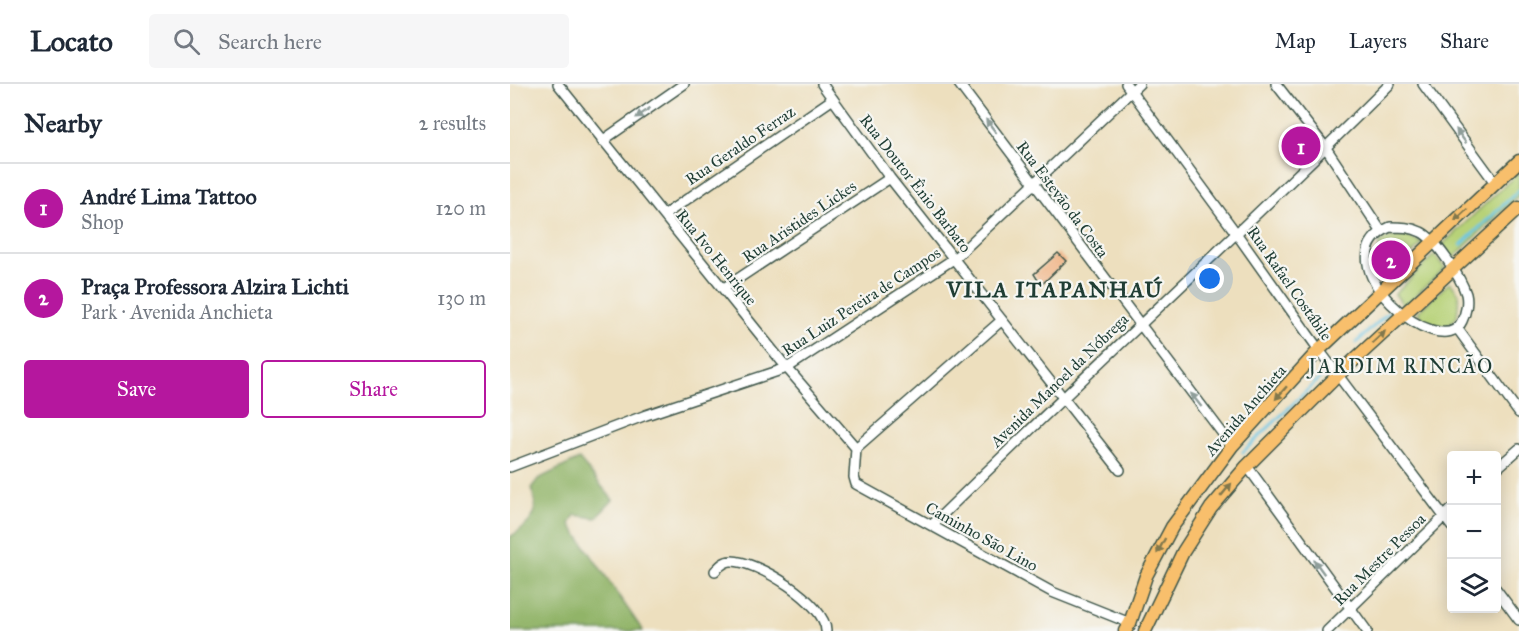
<!DOCTYPE html>
<html lang="en">
<head>
<meta charset="utf-8">
<style>
  :root { --surface:#fff; --page:#f6f6f7; --text:#1f2937; --muted:#747a83; --line:#e0e1e3; --accent:#b5179e }
  body { margin:0; font-family:"IM FELL Great Primer",serif; background:var(--page); color:var(--text) }
  .controls { position:absolute; right:18px; bottom:18px; display:grid; overflow:hidden; border-radius:6px; box-shadow:0 3px 15px #0003 }
  .controls button { width:54px; height:54px; display:grid; place-items:center; padding:0; border:0; border-bottom:2px solid var(--line); background:var(--surface); color:var(--text); font:30px sans-serif }
  .you { position:absolute; left:700px; top:195px; width:21px; height:21px; margin:-15px; border:4px solid #fff; border-radius:50%; background:#1a73e8; box-shadow:0 0 0 9px #1a73e833 }
  .badge { display:grid; place-items:center; width:39px; height:39px; border-radius:50%; background:var(--accent); color:#fff; font-size:20px; font-weight:700 }
  .pin { position:absolute; translate:-50% -50%; border:3px solid #fff; box-shadow:0 2px 6px #0006 }
  .list { margin:0; padding:0; list-style:none }
  h2 { display:flex; justify-content:space-between; align-items:center; height:78px; margin:0; padding:0 24px; font-size:26px }
  h2 small { font-size:20px; font-weight:400; color:var(--muted) }
  .list li { display:grid; grid-template-columns:39px 1fr auto; gap:18px; align-items:center; box-sizing:border-box; height:90px; padding:0 24px; border-top:2px solid var(--line) }
  .list b { display:block; font-size:22px; white-space:nowrap }
  .list p { margin:0; font-size:20px; white-space:nowrap; color:var(--muted) }
  .list em { font-size:20px; font-style:normal; color:var(--muted) }
  .actions { display:flex; gap:12px; padding:18px 24px }
  .actions a { flex:1; padding:14px 0; border:2px solid var(--accent); border-radius:6px; text-align:center; font-size:21px; color:var(--accent) }
  .actions .main { background:var(--accent); color:#fff }
  .icon { flex:none; width:33px; height:33px; fill:none; stroke:currentColor; stroke-width:2; stroke-linecap:round; stroke-linejoin:round }
  .map { position:relative; flex:none; width:1009px; height:547px; overflow:hidden }
  header { display:flex; align-items:center; gap:36px; box-sizing:border-box; height:84px; padding:0 30px; background:var(--surface); border-bottom:2px solid var(--line) }
  header strong { font-size:28px }
  nav { display:flex; gap:33px; margin-inline-start:auto; font-size:21px }
  .search { width:420px; height:54px; background:var(--page); display:flex; align-items:center; gap:15px; box-sizing:border-box; padding:0 21px; border-radius:6px; color:var(--muted); font-size:22px }
  main { display:flex }
  aside { flex:1; background:var(--surface) }
  .map>svg:first-child { display:block }
  .green { fill:#b7d278; stroke:#6b8856; stroke-width:1.5 }
  .forest { fill:#91b468; stroke:#58784e; stroke-width:1.5 }
  .lines { fill:none; stroke-linecap:round; stroke-linejoin:round }
  .stream { stroke:#67c5e5; stroke-width:3 }
  .building { fill:#efb181 }
  .minor-casing { stroke:#3e5549; stroke-width:12 }
  .major-casing { stroke:#3e5549; stroke-width:15 }
  .minor { stroke:#fff; stroke-width:9 }
  .major { stroke:#f8bf6c; stroke-width:12 }
  .oneway { fill:#8f9e9a }
  .oneway2 { fill:#81784d }
  .labels { text-anchor:middle; stroke-width:4.5; stroke-linejoin:round; paint-order:stroke }
  .street-label { font-size:16px; fill:#1f3d34; stroke:#f6f6f2 }
  .quarter-label { font-size:20px; letter-spacing:1.5px; fill:#1f3d34; stroke:#f6f6f2 }
  .district-label { font-size:22px; font-weight:bold; letter-spacing:1.5px; fill:#1f3d34; stroke:#f6f6f2 }
</style>
</head>
<body>
<header>
<strong>Locato</strong>
<div class="search"><svg class="icon" aria-label="search" viewBox="0 0 24 24"><circle cx="10" cy="10" r="6"/><path d="M15 15l6 6"/></svg>Search here</div>
<nav><a>Map</a><a>Layers</a><a>Share</a></nav>
</header>
<main>
<aside>
<h2>Nearby<small>2 results</small></h2>
<ul class="list">
<li><span class="badge">1</span><div><b>André Lima Tattoo</b><p>Shop</p></div><em>120 m</em></li>
<li><span class="badge">2</span><div><b>Praça Professora Alzira Lichti</b><p>Park · Avenida Anchieta</p></div><em>130 m</em></li>
</ul>
<div class="actions"><a class="main">Save</a><a>Share</a></div>
</aside>
<div class="map">
<svg width="1009" height="547" viewBox="0 0 1009 547">
  <rect width="100%" height="100%" fill="#f6f6f2"/>
  <filter id="ink" filterUnits="userSpaceOnUse"><feTurbulence type="fractalNoise" baseFrequency=".0167" numOctaves="2"/><feDisplacementMap in="SourceGraphic" scale="12" xChannelSelector="R" yChannelSelector="G"/><feConvolveMatrix kernelMatrix="1 2 1 2 8 2 1 2 1" color-interpolation-filters="sRGB"/></filter>
  <filter id="wash" filterUnits="userSpaceOnUse"><feTurbulence type="fractalNoise" baseFrequency=".008" numOctaves="4" result="noise"/><feDisplacementMap in="SourceGraphic" scale="24" xChannelSelector="R" yChannelSelector="G"/><feGaussianBlur stdDeviation="1.35" result="paint"/><feColorMatrix in="noise" values="0 0 0 0 0 0 0 0 0 0 0 0 0 0 0 0 0 1.4 0 .05"/><feComposite in="paint" operator="in"/></filter>
  <g filter="url(#wash)">
    <rect width="100%" height="100%" fill="#eddfbe"/>
    <path class="green" d="M1009,88v23l-67,64 -11,-13z
      M892,151l21,8 -37,36 -9,-14 2,-21 5,-5z
      M924,171l11,13 -41,38 -9,-12z
      M940,198l9,12 -2,23 -11,10 -20,-4 -8,-11z"/>
    <path class="forest" d="M69,375l34,41 -17,18 -21,-3 -5,9 73,107h-133v-94c21,-13 32,-24 21,-49l7,-9z"/>
    <g class="lines">
      <path class="stream" d="M951,161l58,-55
        M846,259l33,-31
        M733,368l78,-75"/>
    </g>
    <g id="blocks">
      <path class="building" d="M548,169l8,8 -25,24 -7,-11z"/>
    </g>
  </g>
  <g filter="url(#ink)">
    <use href="#blocks" fill-opacity="0" stroke="#3e5549" stroke-width="1.5"/>
    <g class="lines">
      <g class="minor-casing">
        <path id="minor" d="M48,0l229,284 69,80
          M312,0l68,94 230,292
          M449,0l273,362
          M616,0l110,149 83,117 133,177
          M766,0l50,64 55,83
          M913,0l73,100
          M92,57l82,-57
          M154,131l169,-116
          M880,143c11,0 21,0 31,5 15,7 40,46 45,62 2,8 0,19 -4,27 -20,46 -145,-61 -72,-94z
          M214,204l166,-110
          M947,244l62,85
          M346,364l-2,29 2,7 196,108 78,31
          M346,364l146,-128
          M737,382l120,165
          M0,383l136,-52 141,-47 168,-110 184,-174
          M986,385l23,-20
          M422,441c151,-149 308,-291 458,-441
          M205,487c5,-5 9,-10 16,-10 25,-1 95,42 95,70
          M986,505l23,31
          M817,547l125,-122"/>
      </g>
      <g class="major-casing">
        <path id="major" d="M615,547l5,-8 16,-47 26,-49 60,-81 87,-96 200,-189
          M635,547l38,-79 28,-44 36,-42 92,-92 180,-166"/>
      </g>
      <use href="#minor" class="minor"/>
      <use href="#major" class="major"/>
    </g>
    <defs><path id="oneway-solid" d="M-6-.8H1V-3.2L6.5 0L1 3.2V.8H-6Z" transform="scale(1.5)"/></defs>
    <g class="oneway">
      <use href="#oneway-solid" transform="translate(133 29) rotate(145)"/>
      <use href="#oneway-solid" transform="translate(481 42) rotate(-127)"/>
      <use href="#oneway-solid" transform="translate(951 52) rotate(-126)"/>
      <use href="#oneway-solid" transform="translate(686 316) rotate(-128)"/>
      <use href="#oneway-solid" transform="translate(809 483) rotate(-126)"/>
    </g>
    <g class="oneway2">
      <use href="#oneway-solid" transform="translate(951 131) rotate(137)"/>
      <use href="#oneway-solid" transform="translate(869 253) rotate(-43)"/>
      <use href="#oneway-solid" transform="translate(771 309) rotate(131)"/>
      <use href="#oneway-solid" transform="translate(716 406) rotate(-50)"/>
      <use href="#oneway-solid" transform="translate(651 462) rotate(118)"/>
    </g>
  </g>
  <g class="labels">
    <g class="street-label">
      <text transform="translate(230 61) rotate(-34)" y="6">Rua Geraldo Ferraz</text>
      <text transform="translate(406 99) rotate(52)" y="6">Rua Doutor Ênio Barbato</text>
      <text transform="translate(553 115) rotate(53)" y="6">Rua Estevão da Costa</text>
      <text transform="translate(289 137) rotate(-34)" y="6">Rua Aristides Lickes</text>
      <text transform="translate(207 173) rotate(51)" y="6">Rua Ivo Henrique</text>
      <text transform="translate(780 199) rotate(55)" y="6">Rua Rafael Costábile</text>
      <text transform="translate(351 217) rotate(-33)" y="6">Rua Luiz Pereira de Campos</text>
      <text transform="translate(549 296) rotate(-44)" y="6">Avenida Manoel da Nóbrega</text>
      <text transform="translate(735 326) rotate(-49)" y="6">Avenida Anchieta</text>
      <text transform="translate(472 452) rotate(29)" y="6">Caminho São Lino</text>
      <text transform="translate(869 475) rotate(-45)" y="6">Rua Mestre Pessoa</text>
    </g>
    <g class="quarter-label">
      <text x="891" y="289">JARDIM RINCÃO</text>
    </g>
    <g class="district-label">
      <text x="545" y="213">VILA ITAPANHAÚ</text>
    </g>
  </g>
</svg>
<div class="controls">
<button>+</button>
<button>−</button>
<button><svg class="icon" aria-label="layers" viewBox="0 0 24 24"><path d="M12 4l9 5-9 5-9-5zM3 14l9 5 9-5"/></svg></button>
</div>
<div class="you"></div>
<div class="pin badge" style="left:791px;top:62px">1</div>
<div class="pin badge" style="left:881px;top:176px">2</div>
</div>
</main>
</body>
</html>
